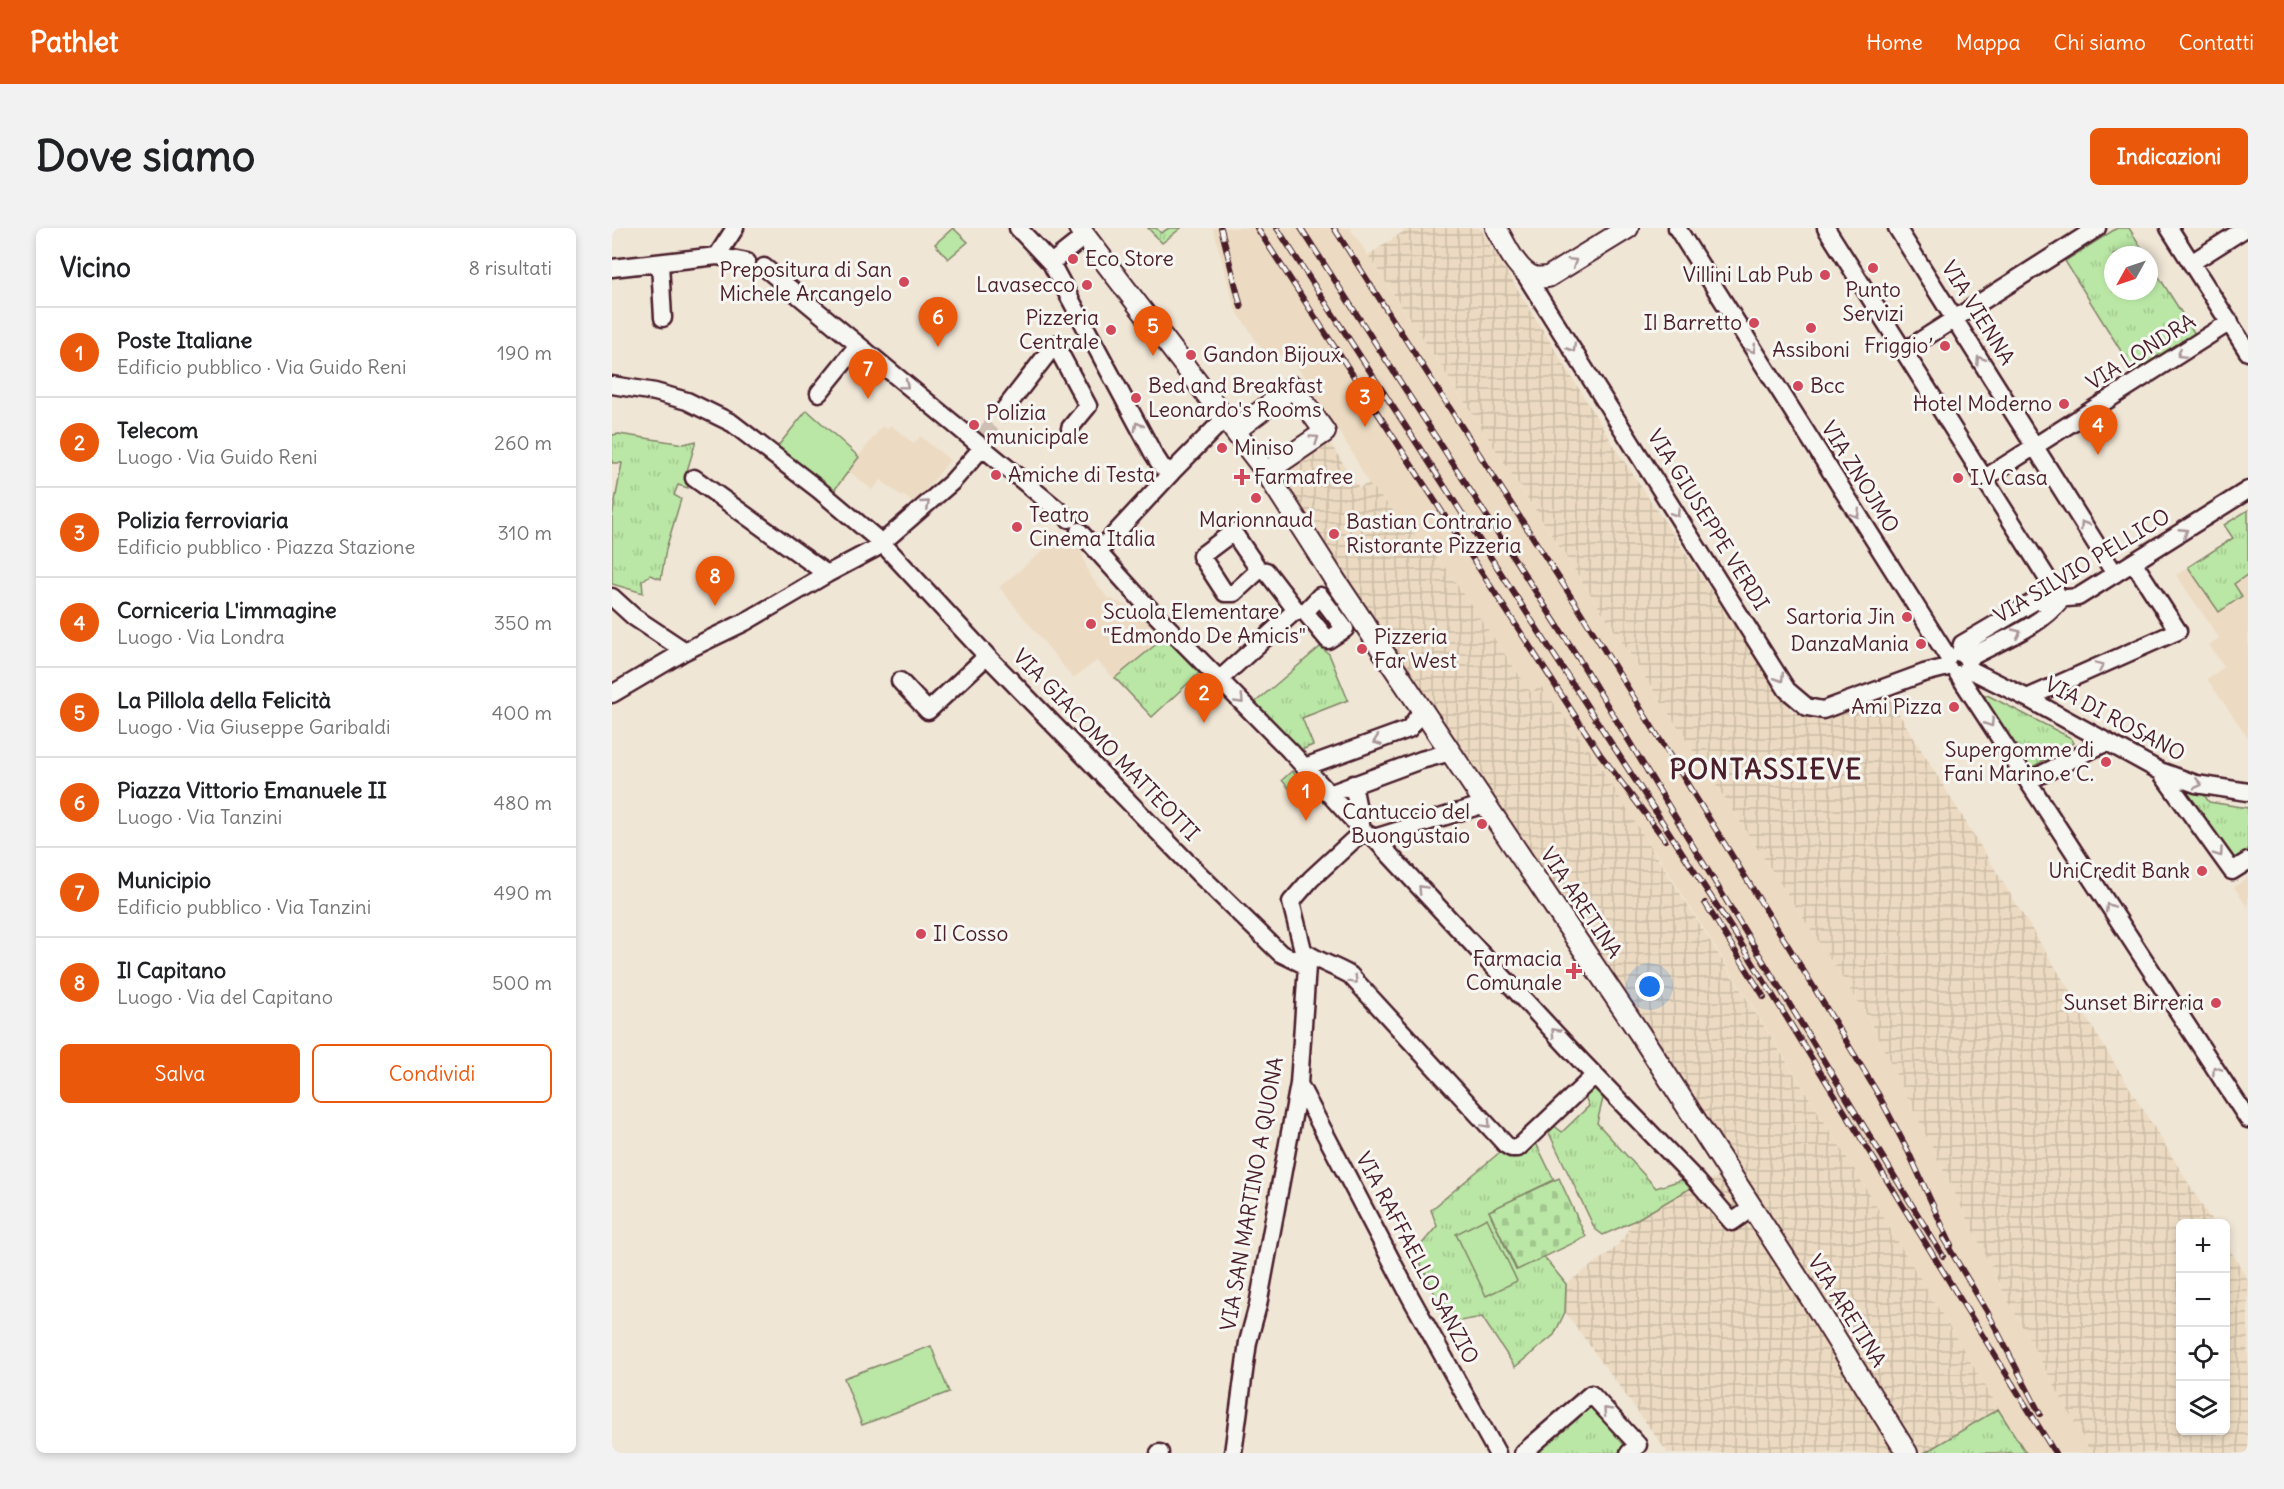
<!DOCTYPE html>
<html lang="it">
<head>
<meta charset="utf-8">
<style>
  :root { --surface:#fff; --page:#f2f2f2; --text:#202124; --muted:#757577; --line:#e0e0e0; --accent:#ea580c }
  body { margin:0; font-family:Delius,sans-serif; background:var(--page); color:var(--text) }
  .controls { position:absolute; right:18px; bottom:18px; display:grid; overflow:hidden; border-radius:9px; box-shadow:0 3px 9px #0003 }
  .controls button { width:54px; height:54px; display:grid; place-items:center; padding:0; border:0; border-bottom:2px solid var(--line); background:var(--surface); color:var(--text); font:30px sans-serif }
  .compass { position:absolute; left:1492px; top:18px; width:54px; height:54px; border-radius:50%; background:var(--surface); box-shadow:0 3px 9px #0003; rotate:230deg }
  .you { position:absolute; left:1038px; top:759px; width:21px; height:21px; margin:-15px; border:4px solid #fff; border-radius:50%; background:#1a73e8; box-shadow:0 0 0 9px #1a73e833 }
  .badge { display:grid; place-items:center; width:39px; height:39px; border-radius:50%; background:var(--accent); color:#fff; font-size:20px; font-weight:700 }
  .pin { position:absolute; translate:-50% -50px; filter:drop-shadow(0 2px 3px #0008) }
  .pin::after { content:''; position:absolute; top:32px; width:21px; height:18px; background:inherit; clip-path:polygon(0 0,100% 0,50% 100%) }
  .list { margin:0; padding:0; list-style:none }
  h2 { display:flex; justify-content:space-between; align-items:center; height:78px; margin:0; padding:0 24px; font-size:26px }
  h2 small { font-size:20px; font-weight:400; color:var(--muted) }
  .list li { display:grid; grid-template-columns:39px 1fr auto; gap:18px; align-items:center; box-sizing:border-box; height:90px; padding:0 24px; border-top:2px solid var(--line) }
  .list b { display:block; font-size:22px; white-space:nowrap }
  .list p { margin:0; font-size:20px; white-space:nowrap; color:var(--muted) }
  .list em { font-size:20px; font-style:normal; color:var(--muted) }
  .actions { display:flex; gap:12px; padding:18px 24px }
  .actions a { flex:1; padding:14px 0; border:2px solid var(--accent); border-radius:9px; text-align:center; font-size:21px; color:var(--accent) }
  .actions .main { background:var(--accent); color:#fff }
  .icon { flex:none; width:33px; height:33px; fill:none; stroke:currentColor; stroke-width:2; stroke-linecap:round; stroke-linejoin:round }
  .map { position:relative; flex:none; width:1636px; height:1225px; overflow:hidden; border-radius:9px }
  header { display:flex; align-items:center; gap:36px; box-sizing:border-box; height:84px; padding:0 30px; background:var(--accent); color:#fff }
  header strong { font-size:28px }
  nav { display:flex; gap:33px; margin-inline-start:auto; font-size:21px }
  .intro { display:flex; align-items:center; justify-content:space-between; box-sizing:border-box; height:144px; padding:0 36px }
  h1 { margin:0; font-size:42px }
  .button { padding:15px 27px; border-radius:9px; background:var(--accent); color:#fff; font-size:21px; font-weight:700 }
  main { display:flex; gap:36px; padding:0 36px }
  aside { flex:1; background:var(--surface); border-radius:9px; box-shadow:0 3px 9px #0003 }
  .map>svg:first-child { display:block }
  .built { fill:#ecdbc2 }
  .industrial { fill:url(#industrial-grid) }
  .grass { fill:url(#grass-tufts); stroke:#828368; stroke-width:1.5 }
  .cemetery { fill:url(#cemetery-stones); stroke:#828368; stroke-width:1.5 }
  .garden { fill:#bae7a5; stroke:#828368; stroke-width:1.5 }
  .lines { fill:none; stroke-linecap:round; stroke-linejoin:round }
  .minor-tunnel { stroke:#cfbeb4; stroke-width:16; stroke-dasharray:16 8; stroke-linecap:butt }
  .minor-casing { stroke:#4a1f2b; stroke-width:21 }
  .tertiary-casing { stroke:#4a1f2b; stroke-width:24 }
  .minor { stroke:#f6f6f2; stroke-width:16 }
  .tertiary { stroke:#f6f6f2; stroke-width:20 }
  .rail-casing { stroke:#4a1f2b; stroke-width:6 }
  .rail { stroke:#f6f6f2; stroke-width:4; stroke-dasharray:11; stroke-linecap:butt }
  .oneway { stroke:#a99598 }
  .poi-dot { fill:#d1495b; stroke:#f6f6f2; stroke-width:2 }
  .labels { text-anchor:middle; stroke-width:6; stroke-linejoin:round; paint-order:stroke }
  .poi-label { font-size:21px; fill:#4a1f2b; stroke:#f6f6f2; text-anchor:end }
  .street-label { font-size:21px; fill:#4a1f2b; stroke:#f6f6f2 }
  .district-label { font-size:27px; font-weight:bold; letter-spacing:1.5px; fill:#4a1f2b; stroke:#f6f6f2 }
</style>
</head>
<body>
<header>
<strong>Pathlet</strong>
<nav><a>Home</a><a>Mappa</a><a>Chi siamo</a><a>Contatti</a></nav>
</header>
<div class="intro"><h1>Dove siamo</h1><a class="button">Indicazioni</a></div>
<main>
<aside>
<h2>Vicino<small>8 risultati</small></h2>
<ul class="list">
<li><span class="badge">1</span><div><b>Poste Italiane</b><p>Edificio pubblico · Via Guido Reni</p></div><em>190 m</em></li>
<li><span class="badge">2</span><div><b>Telecom</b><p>Luogo · Via Guido Reni</p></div><em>260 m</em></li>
<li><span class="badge">3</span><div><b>Polizia ferroviaria</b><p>Edificio pubblico · Piazza Stazione</p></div><em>310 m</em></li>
<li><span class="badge">4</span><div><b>Corniceria L'immagine</b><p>Luogo · Via Londra</p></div><em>350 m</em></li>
<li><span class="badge">5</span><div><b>La Pillola della Felicità</b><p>Luogo · Via Giuseppe Garibaldi</p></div><em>400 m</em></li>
<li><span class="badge">6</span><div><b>Piazza Vittorio Emanuele II</b><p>Luogo · Via Tanzini</p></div><em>480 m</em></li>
<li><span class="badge">7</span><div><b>Municipio</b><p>Edificio pubblico · Via Tanzini</p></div><em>490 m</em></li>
<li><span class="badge">8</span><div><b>Il Capitano</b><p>Luogo · Via del Capitano</p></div><em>500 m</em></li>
</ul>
<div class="actions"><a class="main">Salva</a><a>Condividi</a></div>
</aside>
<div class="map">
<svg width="1636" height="1225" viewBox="0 0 1636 1225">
  <defs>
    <pattern id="industrial-grid" width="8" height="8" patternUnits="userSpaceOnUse" patternTransform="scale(1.5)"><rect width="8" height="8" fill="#ecdbc2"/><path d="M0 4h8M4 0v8" fill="none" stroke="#ccbca7"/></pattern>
    <pattern id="grass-tufts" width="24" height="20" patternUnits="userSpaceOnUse" patternTransform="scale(1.5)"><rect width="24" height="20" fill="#bae7a5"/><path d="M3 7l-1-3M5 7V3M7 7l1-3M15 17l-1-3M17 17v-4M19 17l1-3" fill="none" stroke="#a1c68e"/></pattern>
    <pattern id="cemetery-stones" width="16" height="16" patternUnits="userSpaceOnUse" patternTransform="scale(1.5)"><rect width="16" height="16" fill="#bae7a5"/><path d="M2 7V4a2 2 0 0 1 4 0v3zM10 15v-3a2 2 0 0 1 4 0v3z" fill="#a1c68e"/></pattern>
  </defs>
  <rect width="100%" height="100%" fill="#f0e6d6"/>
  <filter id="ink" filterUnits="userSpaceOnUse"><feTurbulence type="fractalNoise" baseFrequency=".0167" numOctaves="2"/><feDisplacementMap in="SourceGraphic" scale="12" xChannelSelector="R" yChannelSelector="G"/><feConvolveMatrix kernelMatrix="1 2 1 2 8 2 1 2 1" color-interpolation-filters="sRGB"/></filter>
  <g filter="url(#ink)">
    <path class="built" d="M601,0h137l516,786 138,279 87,160h-65l-180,-297 -186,-297 -119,-173 -10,6 -86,-125 -77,-84 -16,-31 -56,-87 3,-2 -6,-9 -17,1 -7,5 -34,-51z
      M195,182l52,46 23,-30 5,3 4,-4 23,19 6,-8 30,24 -35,44 -12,-9 -1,2 -21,-17 -9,10 -22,-18 -17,20 -55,-46z
      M1636,282v228l-41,-59 17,-12 -15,-22 10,-7 -43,-63 57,-37 -9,-13z
      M454,304l14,15 9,27 18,23 22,10 11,9h4l55,57 -47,44 -55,-56 -24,17 -74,-91z
      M1636,649v31l-14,-21z"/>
    <path class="industrial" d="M797,0h71l138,224 174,260 33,8 63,-24 325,527 -33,1v206h46v-187l22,37v173h-157l-87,-160 -138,-279 -498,-759z
      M718,215l29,45 9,-5 77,84 86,125 10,-6 48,63 257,407 180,297h-358l-103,-141 1,-28 47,-34 11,-13 8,-15 64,-37 40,-15 -291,-445 -165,-249z"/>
    <path class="grass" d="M536,0h8l5,5 8,-5h12l-19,15z
      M1505,0h12l17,27h-33v36h36v-30l46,73 -61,38 -69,-111z
      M7,206l65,10 12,-3 -9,30 1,17 -10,-3 -4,10 7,4 -15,50 -5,30 -11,-4 -8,6 1,12 -31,-9v-67l10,-54h-10v-28z
      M1636,282v64l-14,10 8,12 -23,16 -31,-45 45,-29 -9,-13z
      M553,409l34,36 -47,44 -37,-39z
      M708,419l9,7 19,46 -46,18 11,27 -14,6 -47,-46z
      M1375,467l84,43 3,5 -45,26 -47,-71z
      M680,543l16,18 -11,9 -15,-18z
      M1572,561l18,3 7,10 39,6v43l-15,11z
      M980,858l12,8 -7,29 59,65 35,-11 5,8 -64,37 -29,13 -8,-6 -48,-100 5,-5 10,8 27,-26 -5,-12z
      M922,911l20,41 -65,31 27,59 28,-13 22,27 -1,28 -11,23 -39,32 -33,-50 -33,6 -34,-71 22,-26 -6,-16 69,-58 14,6z
      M980,1174l37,44 -8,7h-89z
      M1386,1181l28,44h-102z"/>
    <path class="cemetery" d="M947,950l27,59 -69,33 -28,-59z"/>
    <path class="garden" d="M341,0l15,14 -20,17 -13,-15z
      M195,182l52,47 -26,35 -55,-46z
      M875,990l30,63 -31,15 -30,-62z
      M319,1118l18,46 -87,33 -18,-47z"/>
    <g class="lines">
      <path class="minor-tunnel" d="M370,209l22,-27"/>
      <g class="minor-casing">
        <path id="minor" d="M406,0l33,35 102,190 9,14 10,5
          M1065,0l271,429
          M1214,0l235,372
          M1285,0l218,346
          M1557,0l79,124
          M105,28l18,-28
          M48,35l3,55
          M439,35l34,-27
          M1579,35l55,-35
          M152,39l305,252
          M0,40l105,-12 30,6
          M909,40l266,422 20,17 16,3 101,-37 24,-6
          M1292,123l193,-123
          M0,157l43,7 32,9 45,22 87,67 64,54 104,112 212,218 81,79 27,13
          M207,165l39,-48
          M392,182l51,-66 33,62 -18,22
          M82,250l133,96
          M1373,250l245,-156
          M467,303l65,72 145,147 74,81 11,7 207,223 116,120 35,41 20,-14
          M486,324l74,-80 54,-55
          M0,369l22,20 51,34
          M684,382l9,2 23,28 17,-11 -25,-33 -15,16
          M1348,425l2,-9 73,-43 43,-4 170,-107
          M1355,431c33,-19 69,-29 94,-59
          M1355,440l60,30 133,73 36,13 52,8
          M1346,446l290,445
          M608,451l76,-69 -30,-39 -7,-1 -26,-38 -32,24 24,37h9l25,-23
          M288,453l28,30 59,-55
          M0,466l73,-43 60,-29 82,-48 49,-26 76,-66 30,-34
          M1415,470l151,-67 -44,-68
          M694,541l4,-4 99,-36 14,-20
          M1548,543l72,100 16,-10
          M1416,553l79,-39
          M741,556l9,46
          M717,566l92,-34 30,-8
          M762,610l111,-34
          M693,724c14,10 30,14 45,23l156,170 5,3h7l77,-73
          M687,856l112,214 86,155
          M547,1225h1
          M621,1225l15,-111 10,-37 41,-221 8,-118 -16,-64 20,-23 52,-48
          M911,1225l68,-59 47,51 -9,8"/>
      </g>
      <g class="tertiary-casing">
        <path id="tertiary" d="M467,0l187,244 69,108 305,454 172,266 95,153
          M884,0c9,15 20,43 38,49 4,1 10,0 14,0l80,-49
          M624,202l57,-43 32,45 -59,40"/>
      </g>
      <use href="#minor" class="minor"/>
      <use href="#tertiary" class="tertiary"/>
      <g class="rail-casing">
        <path id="rail" d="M609,0l20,79
          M645,0l343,526 65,86
          M665,0l460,709 318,516
          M689,0l278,431 364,597
          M722,0l241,375 238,383 65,108 30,57 43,94
          M1093,675l59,94
          M1331,1010l45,75 52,101"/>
      </g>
      <use href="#rail" class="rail"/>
    </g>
    <defs><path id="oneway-chevron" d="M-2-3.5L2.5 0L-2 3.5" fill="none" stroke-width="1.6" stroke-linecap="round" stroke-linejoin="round" transform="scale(1.5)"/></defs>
    <g class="oneway">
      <use href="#oneway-chevron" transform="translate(961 34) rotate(-32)"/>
      <use href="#oneway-chevron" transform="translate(960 120) rotate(58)"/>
      <use href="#oneway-chevron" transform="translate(1140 121) rotate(58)"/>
      <use href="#oneway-chevron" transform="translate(1569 126) rotate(148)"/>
      <use href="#oneway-chevron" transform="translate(1368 132) rotate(-122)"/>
      <use href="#oneway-chevron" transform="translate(293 157) rotate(39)"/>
      <use href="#oneway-chevron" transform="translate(526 198) rotate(-118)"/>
      <use href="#oneway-chevron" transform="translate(703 211) rotate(-34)"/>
      <use href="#oneway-chevron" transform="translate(314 276) rotate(-41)"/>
      <use href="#oneway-chevron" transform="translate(1064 285) rotate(58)"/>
      <use href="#oneway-chevron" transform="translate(1244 286) rotate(58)"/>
      <use href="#oneway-chevron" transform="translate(1472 297) rotate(-123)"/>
      <use href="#oneway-chevron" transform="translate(1572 304) rotate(-33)"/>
      <use href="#oneway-chevron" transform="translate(1405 405) rotate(-25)"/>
      <use href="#oneway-chevron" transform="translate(1488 438) rotate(-24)"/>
      <use href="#oneway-chevron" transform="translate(1168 450) rotate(58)"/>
      <use href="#oneway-chevron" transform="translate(628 472) rotate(46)"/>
      <use href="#oneway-chevron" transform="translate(1378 495) rotate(57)"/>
      <use href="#oneway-chevron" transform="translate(765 513) rotate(160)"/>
      <use href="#oneway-chevron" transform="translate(1586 556) rotate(13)"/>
      <use href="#oneway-chevron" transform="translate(1607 625) rotate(55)"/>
      <use href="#oneway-chevron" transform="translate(810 661) rotate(-133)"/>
      <use href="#oneway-chevron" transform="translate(1497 679) rotate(-123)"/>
      <use href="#oneway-chevron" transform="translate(742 752) rotate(45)"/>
      <use href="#oneway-chevron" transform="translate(943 804) rotate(-133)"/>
      <use href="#oneway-chevron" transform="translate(1604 842) rotate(-123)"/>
      <use href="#oneway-chevron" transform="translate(875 896) rotate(47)"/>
      <use href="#oneway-chevron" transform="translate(995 1183) rotate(-133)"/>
    </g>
  </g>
  <g class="poi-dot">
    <circle cx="461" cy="31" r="6"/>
    <circle cx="1261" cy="40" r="6"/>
    <circle cx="1213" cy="47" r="6"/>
    <circle cx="292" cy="54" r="6"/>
    <circle cx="475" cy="57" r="6"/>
    <circle cx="1142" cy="95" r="6"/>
    <circle cx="1199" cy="100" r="6"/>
    <circle cx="499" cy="102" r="6"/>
    <circle cx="1333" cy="118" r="6"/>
    <circle cx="579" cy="127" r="6"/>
    <circle cx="1186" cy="158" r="6"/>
    <circle cx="524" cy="170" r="6"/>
    <circle cx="1452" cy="176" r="6"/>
    <circle cx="362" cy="197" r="6"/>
    <circle cx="610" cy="220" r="6"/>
    <circle cx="384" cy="247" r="6"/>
    <path d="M627 240h6v6h6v6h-6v6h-6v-6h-6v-6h6z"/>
    <circle cx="1346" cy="250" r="6"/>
    <circle cx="644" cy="270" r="6"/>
    <circle cx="405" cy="299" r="6"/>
    <circle cx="722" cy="306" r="6"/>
    <circle cx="1295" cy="389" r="6"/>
    <circle cx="479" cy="396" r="6"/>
    <circle cx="1309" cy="416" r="6"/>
    <circle cx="750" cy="421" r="6"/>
    <circle cx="1342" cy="479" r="6"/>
    <circle cx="1494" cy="534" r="6"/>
    <circle cx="870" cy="596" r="6"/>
    <circle cx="1590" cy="643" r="6"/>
    <circle cx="309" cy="706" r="6"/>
    <path d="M959 734h6v6h6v6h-6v6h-6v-6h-6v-6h6z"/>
    <circle cx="1604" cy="775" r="6"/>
  </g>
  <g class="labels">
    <g class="poi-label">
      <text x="473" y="38" text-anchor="start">Eco Store</text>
      <text x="280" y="49">Prepositura di San<tspan x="280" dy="24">Michele Arcangelo</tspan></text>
      <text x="1201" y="54">Villini Lab Pub</text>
      <text x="463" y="64">Lavasecco</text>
      <text x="1261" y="69" text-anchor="middle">Punto<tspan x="1261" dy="24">Servizi</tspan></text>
      <text x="487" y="97">Pizzeria<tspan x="487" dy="24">Centrale</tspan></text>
      <text x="1130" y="102">Il Barretto</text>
      <text x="1321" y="125">Friggio’</text>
      <text x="1199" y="129" text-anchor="middle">Assiboni</text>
      <text x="591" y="134" text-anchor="start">Gandon Bijoux</text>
      <text x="536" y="165" text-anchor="start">Bed and Breakfast<tspan x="536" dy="24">Leonardo's Rooms</tspan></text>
      <text x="1198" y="165" text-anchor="start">Bcc</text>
      <text x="1440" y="183">Hotel Moderno</text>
      <text x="374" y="192" text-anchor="start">Polizia<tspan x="374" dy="24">municipale</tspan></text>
      <text x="622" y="227" text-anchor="start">Miniso</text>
      <text x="396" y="254" text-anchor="start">Amiche di Testa</text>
      <text x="642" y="256" text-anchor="start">Farmafree</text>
      <text x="1358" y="257" text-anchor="start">I.V Casa</text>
      <text x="417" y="294" text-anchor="start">Teatro<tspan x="417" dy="24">Cinema Italia</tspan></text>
      <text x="644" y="299" text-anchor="middle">Marionnaud</text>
      <text x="734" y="301" text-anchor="start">Bastian Contrario<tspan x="734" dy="24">Ristorante Pizzeria</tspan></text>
      <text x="491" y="391" text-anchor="start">Scuola Elementare<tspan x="491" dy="24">"Edmondo De Amicis"</tspan></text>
      <text x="1283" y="396">Sartoria Jin</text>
      <text x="762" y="416" text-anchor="start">Pizzeria<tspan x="762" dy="24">Far West</tspan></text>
      <text x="1297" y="423">DanzaMania</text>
      <text x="1330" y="486">Ami Pizza</text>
      <text x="1482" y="529">Supergomme di<tspan x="1482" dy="24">Fani Marino e C.</tspan></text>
      <text x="858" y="591">Cantuccio del<tspan x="858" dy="24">Buongustaio</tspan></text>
      <text x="1578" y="650">UniCredit Bank</text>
      <text x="321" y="713" text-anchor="start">Il Cosso</text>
      <text x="950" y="738">Farmacia<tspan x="950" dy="24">Comunale</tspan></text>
      <text x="1592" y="782">Sunset Birreria</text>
    </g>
    <g class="street-label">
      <text transform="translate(1366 85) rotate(58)" y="7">VIA VIENNA</text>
      <text transform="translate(1529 124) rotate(-32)" y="7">VIA LONDRA</text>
      <text transform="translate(1248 249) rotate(58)" y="7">VIA ZNOJMO</text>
      <text transform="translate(1096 292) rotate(58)" y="7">VIA GIUSEPPE VERDI</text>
      <text transform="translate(1470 338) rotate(-31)" y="7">VIA SILVIO PELLICO</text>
      <text transform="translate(1503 491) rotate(28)" y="7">VIA DI ROSANO</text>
      <text transform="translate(494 517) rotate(46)" y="7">VIA GIACOMO MATTEOTTI</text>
      <text transform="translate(969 675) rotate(56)" y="7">VIA ARETINA</text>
      <text transform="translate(640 966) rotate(-80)" y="7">VIA SAN MARTINO A QUONA</text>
      <text transform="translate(805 1030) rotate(62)" y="7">VIA RAFFAELLO SANZIO</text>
      <text transform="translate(1235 1083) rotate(58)" y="7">VIA ARETINA</text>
    </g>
    <g class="district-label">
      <text x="1154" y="551">PONTASSIEVE</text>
    </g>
  </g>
</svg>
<div class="controls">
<button>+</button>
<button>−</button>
<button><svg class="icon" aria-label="locate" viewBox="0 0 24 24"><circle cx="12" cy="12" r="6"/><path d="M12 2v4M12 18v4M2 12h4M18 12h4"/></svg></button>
<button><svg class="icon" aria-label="layers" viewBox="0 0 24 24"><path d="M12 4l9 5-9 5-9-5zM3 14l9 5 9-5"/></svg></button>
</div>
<svg class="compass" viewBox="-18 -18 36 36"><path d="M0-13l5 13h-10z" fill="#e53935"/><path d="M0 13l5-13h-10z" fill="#757577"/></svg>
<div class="you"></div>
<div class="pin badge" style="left:694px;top:593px">1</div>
<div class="pin badge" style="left:592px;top:495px">2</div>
<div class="pin badge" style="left:753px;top:199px">3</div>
<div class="pin badge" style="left:1486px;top:227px">4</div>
<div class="pin badge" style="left:541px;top:128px">5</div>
<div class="pin badge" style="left:326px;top:119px">6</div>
<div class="pin badge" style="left:256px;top:171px">7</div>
<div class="pin badge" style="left:103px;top:378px">8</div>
</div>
</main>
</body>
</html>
